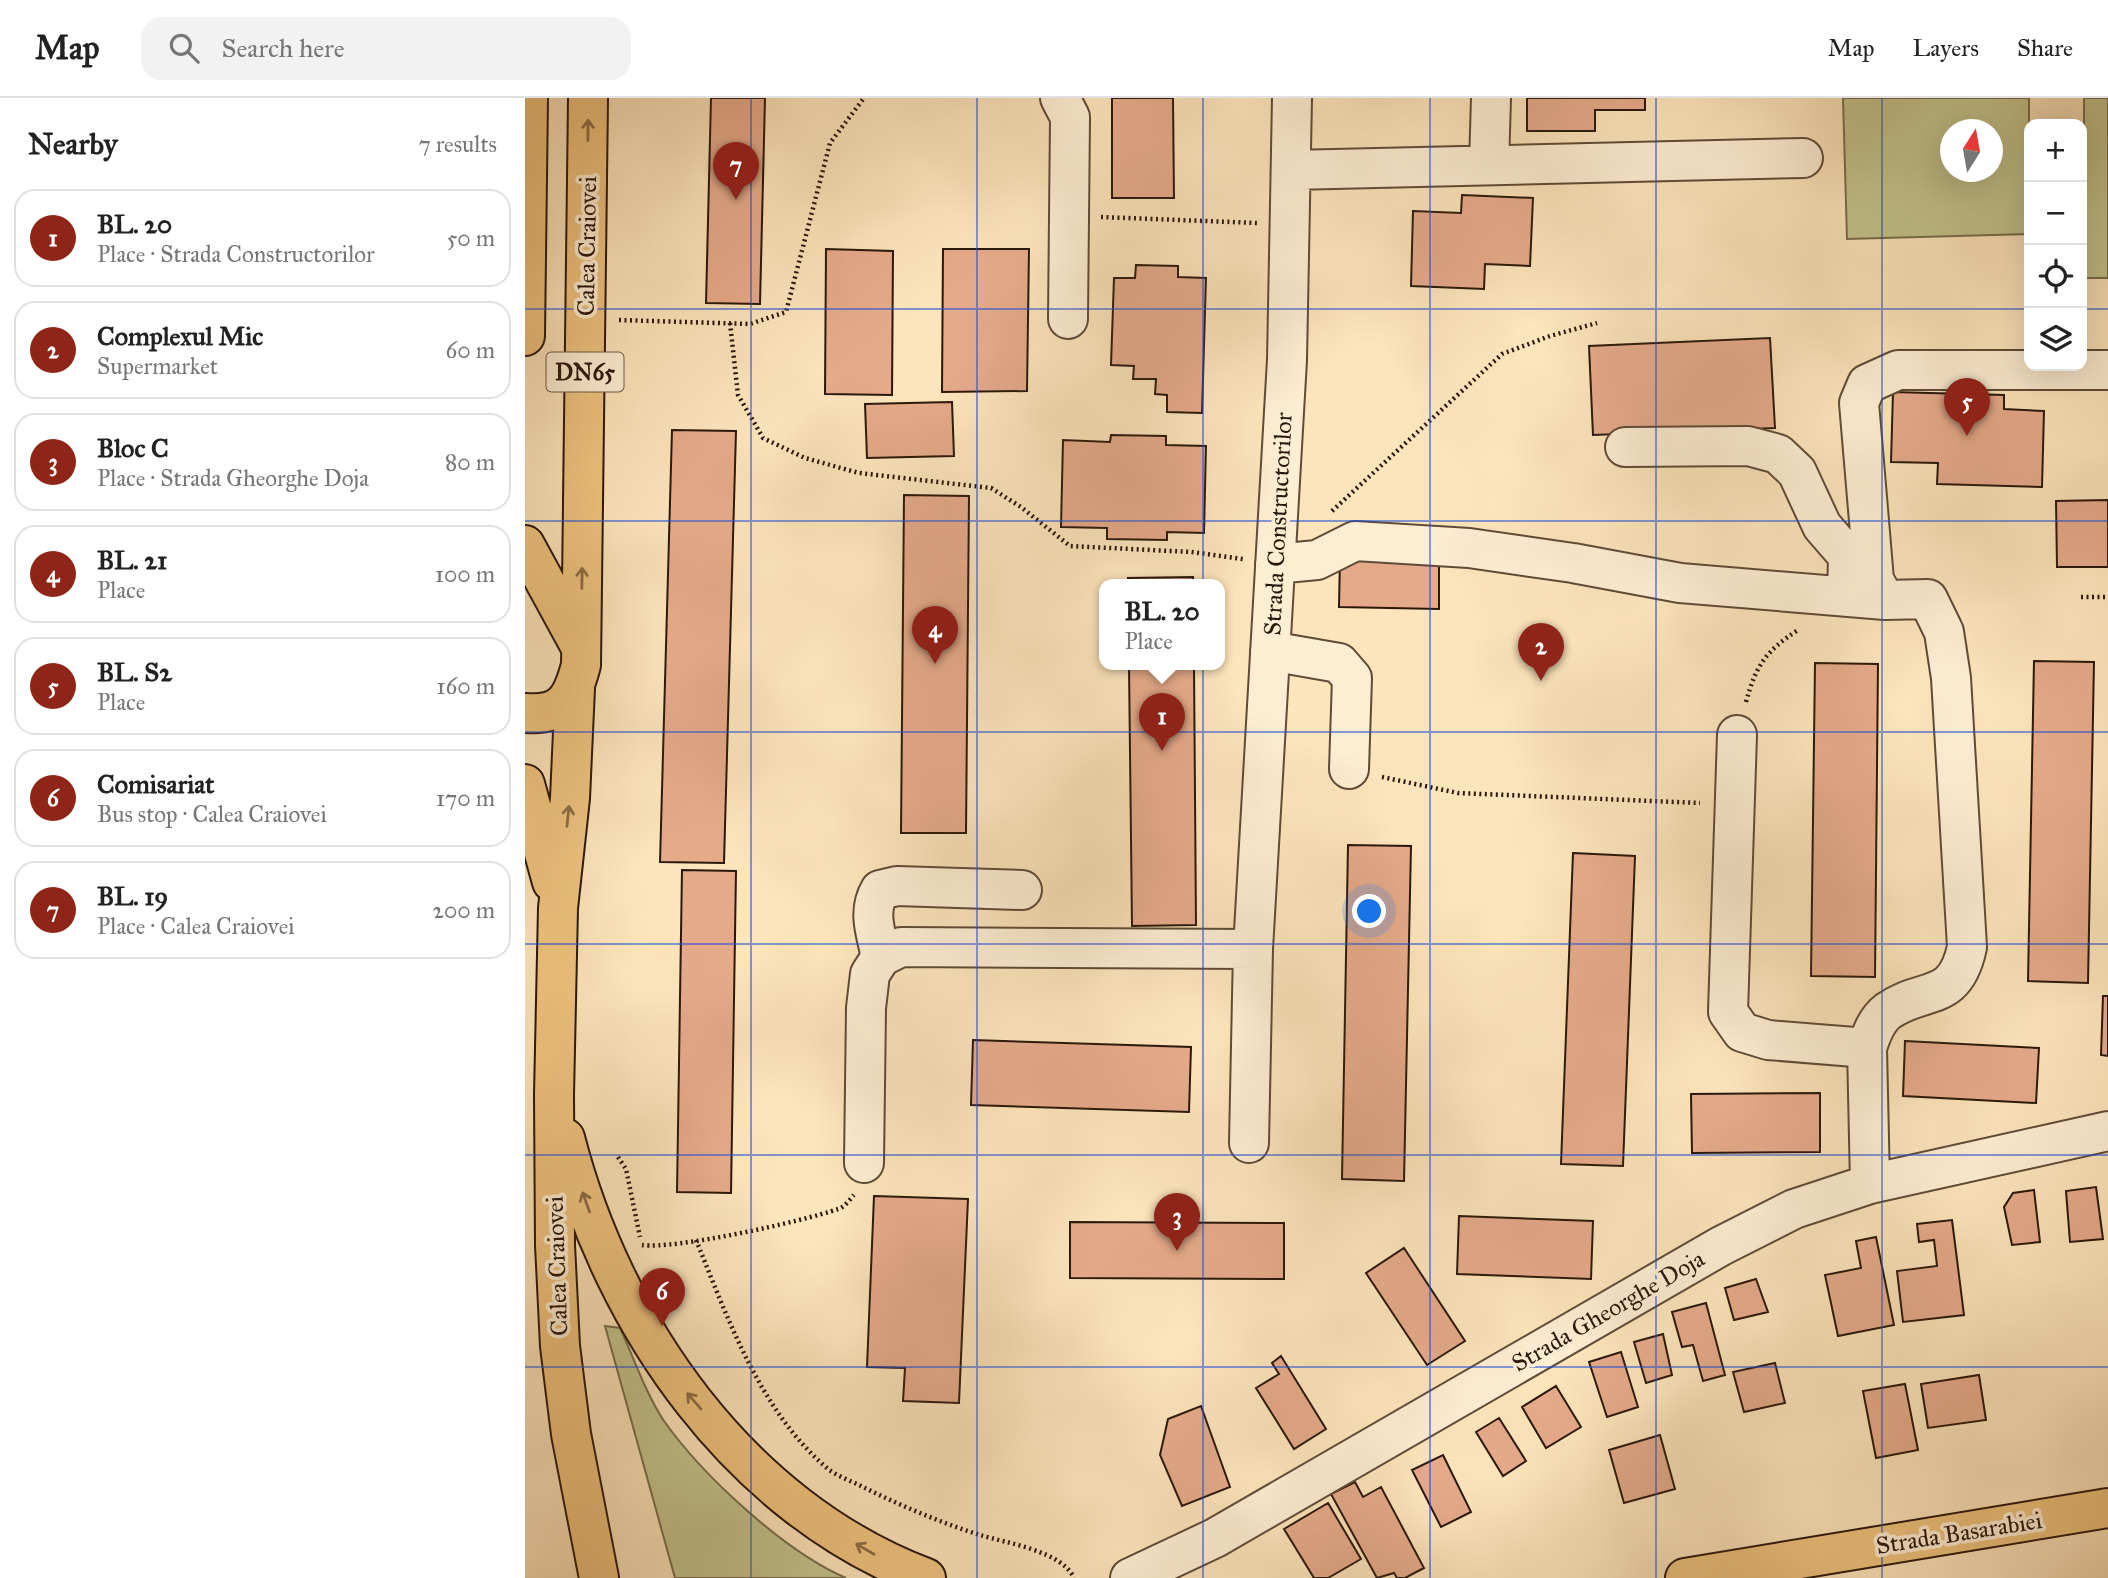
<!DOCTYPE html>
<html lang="en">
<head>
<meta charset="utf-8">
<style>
  :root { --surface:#fff; --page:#f2f2f2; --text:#222; --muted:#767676; --line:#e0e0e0; --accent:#8f2418 }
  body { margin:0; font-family:"IM FELL Great Primer",serif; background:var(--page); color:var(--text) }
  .controls { position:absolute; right:21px; top:21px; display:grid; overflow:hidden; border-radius:14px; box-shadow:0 7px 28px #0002 }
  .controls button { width:63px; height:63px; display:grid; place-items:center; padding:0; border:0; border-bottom:2px solid var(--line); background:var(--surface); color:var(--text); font:35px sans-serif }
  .compass { position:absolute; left:1415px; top:21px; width:63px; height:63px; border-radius:50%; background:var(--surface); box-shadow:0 7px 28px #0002; rotate:11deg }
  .you { position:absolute; left:845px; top:814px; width:24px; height:24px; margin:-18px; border:5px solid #fff; border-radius:50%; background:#1a73e8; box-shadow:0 0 0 10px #1a73e833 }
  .badge { display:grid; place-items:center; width:46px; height:46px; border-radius:50%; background:var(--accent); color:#fff; font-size:23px; font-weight:700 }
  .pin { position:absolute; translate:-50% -58px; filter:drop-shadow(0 2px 4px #0008) }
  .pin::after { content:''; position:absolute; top:37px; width:24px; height:21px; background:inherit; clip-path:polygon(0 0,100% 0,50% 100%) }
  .popup { position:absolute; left:574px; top:481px; width:126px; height:91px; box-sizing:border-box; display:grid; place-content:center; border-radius:14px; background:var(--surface); filter:drop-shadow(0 2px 5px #0005); font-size:23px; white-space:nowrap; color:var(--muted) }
  .popup b { font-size:26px; color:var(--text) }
  .popup::after { content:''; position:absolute; left:50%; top:100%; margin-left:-14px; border:14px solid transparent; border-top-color:var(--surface) }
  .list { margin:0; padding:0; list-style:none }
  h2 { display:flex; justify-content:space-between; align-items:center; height:91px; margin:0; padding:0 28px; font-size:30px }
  h2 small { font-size:23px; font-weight:400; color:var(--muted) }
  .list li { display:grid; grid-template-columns:46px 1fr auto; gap:21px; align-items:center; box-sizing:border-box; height:98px; margin:0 14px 14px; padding:0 14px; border:2px solid var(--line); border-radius:21px }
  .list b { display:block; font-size:26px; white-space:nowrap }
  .list p { margin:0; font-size:23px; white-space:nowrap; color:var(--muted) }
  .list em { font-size:23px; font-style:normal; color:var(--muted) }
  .icon { flex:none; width:38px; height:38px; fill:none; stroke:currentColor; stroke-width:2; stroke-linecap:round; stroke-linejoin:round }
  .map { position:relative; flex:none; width:1583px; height:1480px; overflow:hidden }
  header { display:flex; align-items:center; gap:42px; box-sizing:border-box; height:98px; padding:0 35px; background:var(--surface); border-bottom:2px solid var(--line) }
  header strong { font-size:33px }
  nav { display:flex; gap:38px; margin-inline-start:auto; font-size:24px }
  .search { width:490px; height:63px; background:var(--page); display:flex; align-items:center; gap:18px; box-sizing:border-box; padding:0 24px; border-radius:21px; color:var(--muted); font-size:26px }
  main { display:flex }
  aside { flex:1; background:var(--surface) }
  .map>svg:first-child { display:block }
  .green { fill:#c3c38d; stroke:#776e4c; stroke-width:2; fill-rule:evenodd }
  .building { fill:#e5aa8a; stroke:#2b180c; stroke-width:2 }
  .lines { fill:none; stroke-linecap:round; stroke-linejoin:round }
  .minor-casing { stroke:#5f4b38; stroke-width:42 }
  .major-casing { stroke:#2b180c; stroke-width:42 }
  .path { stroke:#2b180c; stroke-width:4.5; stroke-dasharray:2 3.5; stroke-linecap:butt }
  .minor { stroke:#fdedd3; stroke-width:38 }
  .major { stroke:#eec27e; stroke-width:38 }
  .oneway { stroke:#8c6d45 }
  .grid { fill:none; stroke:#1d4ed8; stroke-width:2; stroke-opacity:0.55 }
  .labels { text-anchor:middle; stroke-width:7; stroke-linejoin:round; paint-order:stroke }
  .shield { fill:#fdedd3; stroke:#6a5848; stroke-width:2 }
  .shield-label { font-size:23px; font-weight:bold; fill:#2b180c }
  .street-label { font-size:24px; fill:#2b180c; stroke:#fdedd3 }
</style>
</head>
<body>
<header>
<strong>Map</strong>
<div class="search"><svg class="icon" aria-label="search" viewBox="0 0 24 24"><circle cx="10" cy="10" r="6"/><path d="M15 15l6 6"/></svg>Search here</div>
<nav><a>Map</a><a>Layers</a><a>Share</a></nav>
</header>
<main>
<aside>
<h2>Nearby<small>7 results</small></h2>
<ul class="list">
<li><span class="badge">1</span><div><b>BL. 20</b><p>Place · Strada Constructorilor</p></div><em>50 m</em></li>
<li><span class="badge">2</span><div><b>Complexul Mic</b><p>Supermarket</p></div><em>60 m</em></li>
<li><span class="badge">3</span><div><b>Bloc C</b><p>Place · Strada Gheorghe Doja</p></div><em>80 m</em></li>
<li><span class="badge">4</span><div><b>BL. 21</b><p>Place</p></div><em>100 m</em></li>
<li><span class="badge">5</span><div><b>BL. S2</b><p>Place</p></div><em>160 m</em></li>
<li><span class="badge">6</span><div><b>Comisariat</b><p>Bus stop · Calea Craiovei</p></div><em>170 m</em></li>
<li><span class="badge">7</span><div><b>BL. 19</b><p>Place · Calea Craiovei</p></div><em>200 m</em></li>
</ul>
</aside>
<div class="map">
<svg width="1583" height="1480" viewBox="0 0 1583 1480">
  <rect width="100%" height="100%" fill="#fce4bb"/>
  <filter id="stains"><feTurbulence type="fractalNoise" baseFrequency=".00286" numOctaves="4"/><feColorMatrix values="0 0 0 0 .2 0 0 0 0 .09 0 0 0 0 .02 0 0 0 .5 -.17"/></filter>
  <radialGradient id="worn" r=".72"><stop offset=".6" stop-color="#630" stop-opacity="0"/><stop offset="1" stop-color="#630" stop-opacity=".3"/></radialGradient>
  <path class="green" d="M1318,0h186v136l-182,5zM1426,32h42v42h-42z
    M1559,0h24v180h-24z
    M80,1228l15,2c14,30 26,66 44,93 39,55 120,130 182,157h-171z"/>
  <path class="building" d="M186,0h54l-5,206 -54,-1z
    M587,0h61l1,100h-62z
    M1002,0h118v12h-50v21h-68z
    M937,97l71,3 -3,68 -45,-2 -1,25 -73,-3 2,-75 48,2z
    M301,151l67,2 -1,144 -67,-1z
    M418,151h86l-2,142 -85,1z
    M611,167l42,1v11l28,1 -4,135 -35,-1v-17l-12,-1 1,-15h-23l1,-13 -23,-1 3,-87h21z
    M1245,240l5,90 -182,7 -4,-89z
    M1368,294l111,3v14l40,2 -2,76 -105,-3 1,-21 -47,-1z
    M427,304l2,54 -87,2 -2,-54z
    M147,332l64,1 -12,432 -64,-1z
    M586,337l55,1v9l40,1 -2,87 -37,-1v8l-60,-1v-11l-46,-1 2,-87 47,2z
    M379,397l65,1 -3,337h-65z
    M1583,402v67h-51l-1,-66z
    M815,459l99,2v50l-100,-2z
    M668,479v8h-65v-7z
    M1509,563l60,1 -6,321 -60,-2z
    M1290,565l63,1 -3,313 -64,-1z
    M604,567h65l2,260 -64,1z
    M823,747l63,1 -7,335 -62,-2z
    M1048,755l62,3 -12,310 -62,-2z
    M157,772l54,1 -5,322 -54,-1z
    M1578,898h5v60l-7,-1z
    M448,942l218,7 -2,65 -218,-7z
    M1380,943l134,7 -3,55 -133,-7z
    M1295,995v59l-128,1 -1,-59z
    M1571,1089l7,52 -33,3 -4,-51z
    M1509,1092l6,52 -28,3 -8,-38 9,-14z
    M349,1098l94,3 -9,204 -56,-2 2,-33 -38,-1z
    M934,1118l134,5 -2,58 -134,-5z
    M1427,1122l12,95 -61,7 -6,-51 40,-5 -3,-26 -15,2 -2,-18z
    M545,1124l214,1v56l-214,-1z
    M1351,1139l18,88 -56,11 -13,-61 36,-7 -5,-27z
    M879,1150l61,93 -38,24 -61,-92z
    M1231,1181l12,33 -34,8 -9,-32z
    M1181,1205l19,72 -22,6 -10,-36 -11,2 -10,-35z
    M1138,1236l9,41 -26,8 -12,-41z
    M1096,1254l17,55 -31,10 -18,-55z
    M756,1258l45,73 -32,20 -38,-61 23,-14 -7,-11z
    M1250,1265l10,40 -41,9 -11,-40z
    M1454,1277l7,45 -58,8 -7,-44z
    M1380,1286l13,66 -42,8 -13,-67z
    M1031,1288l25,41 -35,21 -24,-41z
    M676,1308l29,81 -48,19 -22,-51 8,-36z
    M974,1320l27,43 -23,15 -27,-44z
    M1135,1337l15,54 -51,14 -15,-53z
    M918,1357l28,57 -30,15 -29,-57z
    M830,1384l8,15 18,-10 43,81 -19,10h-8l-3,-5 -17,5 -46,-84z
    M803,1405l33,56 -33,19h-14l-30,-49z"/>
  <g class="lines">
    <g class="minor-casing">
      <path id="minor" d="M535,0l10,19 -2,202
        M964,67l2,-67
        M766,72l512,-12
        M1100,349l123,-1 30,8 19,18 25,54 26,30 -1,41
        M750,466l42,-4 38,-19 114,7 104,15 107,20 205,17
        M745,553l69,12 13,15 -3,91
        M1212,637l-9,277 14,20 26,8 99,8
        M728,851l34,-589 5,-262
        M356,859c-5,-24 -14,-45 -1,-67l17,-4 125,4
        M339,1065l2,-155 4,-34 11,-17 20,-10 352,2 -4,194
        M1345,1086l-3,-136c4,-13 9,-28 21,-37 36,-25 67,-7 79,-64l-16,-269 -7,-46 -16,-33 -43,1 -11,-20 -15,-177 8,-19 31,-14h210
        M605,1480l85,-40 506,-292 73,-37 76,-25 238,-53"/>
    </g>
    <g class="major-casing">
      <path id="major" d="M0,238l3,-238
        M0,447l54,99
        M50,590l-5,110 -12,110 -4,187 1,150 5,101 11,88 28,144
        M0,615c38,3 47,-14 56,-48l7,-567
        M0,686l27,98
        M40,1040c48,187 175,370 361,440
        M1160,1480l423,-70"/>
    </g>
    <path class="path" d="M576,119l156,6
      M94,222l131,4 36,-12 44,-169 34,-45
      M205,225l8,72 25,43 42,20 54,15 132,15 30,19 49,39 121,6 52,7
      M807,413l170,-157 48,-18 47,-13
      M1556,499h27
      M1221,604c10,-37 20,-51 52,-72
      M857,679l76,16 242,10
      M93,1059l8,12 14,68
      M171,1142c33,81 64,171 132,229 9,7 23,12 33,17 38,19 78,36 119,49 26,8 82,16 94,43
      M117,1147c32,5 162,-24 196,-36 7,-2 11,-9 16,-14"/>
    <use href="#minor" class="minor"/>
    <use href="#major" class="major"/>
  </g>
  <defs><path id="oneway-shaft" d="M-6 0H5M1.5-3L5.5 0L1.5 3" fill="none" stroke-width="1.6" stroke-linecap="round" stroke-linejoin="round" transform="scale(1.75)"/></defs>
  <g class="oneway">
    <use href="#oneway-shaft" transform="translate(63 32) rotate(-89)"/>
    <use href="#oneway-shaft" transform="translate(57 480) rotate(-89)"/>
    <use href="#oneway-shaft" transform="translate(43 718) rotate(-84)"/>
    <use href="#oneway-shaft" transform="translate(61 1104) rotate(-110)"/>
    <use href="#oneway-shaft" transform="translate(169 1303) rotate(-131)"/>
    <use href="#oneway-shaft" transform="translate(340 1451) rotate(-150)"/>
  </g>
  <path class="grid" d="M226,0v1480M452,0v1480M678,0v1480M905,0v1480M1131,0v1480M1357,0v1480M0,211h1504M1557,211h26M0,423h1583M0,634h1583M0,846h1583M0,1057h1583M0,1269h1583"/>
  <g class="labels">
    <rect class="shield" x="21.5" y="254.5" width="77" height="39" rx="5"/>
    <g class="shield-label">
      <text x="60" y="282">DN65</text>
    </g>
    <g class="street-label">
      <text transform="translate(62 148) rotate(-89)" y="8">Calea Craiovei</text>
      <text transform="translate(753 426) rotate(-87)" y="8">Strada Constructorilor</text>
      <text transform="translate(32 1168) rotate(-92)" y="8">Calea Craiovei</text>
      <text transform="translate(1083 1213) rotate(-30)" y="8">Strada Gheorghe Doja</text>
      <text transform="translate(1434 1435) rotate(-9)" y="8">Strada Basarabiei</text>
    </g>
  </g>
  <rect width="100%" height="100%" filter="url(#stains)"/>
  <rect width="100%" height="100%" fill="url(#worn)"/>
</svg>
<div class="controls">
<button>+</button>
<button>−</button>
<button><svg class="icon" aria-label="locate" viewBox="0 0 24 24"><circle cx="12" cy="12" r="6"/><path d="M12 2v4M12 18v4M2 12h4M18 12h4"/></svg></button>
<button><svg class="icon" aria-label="layers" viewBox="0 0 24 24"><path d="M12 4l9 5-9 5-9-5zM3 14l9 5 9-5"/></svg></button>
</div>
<svg class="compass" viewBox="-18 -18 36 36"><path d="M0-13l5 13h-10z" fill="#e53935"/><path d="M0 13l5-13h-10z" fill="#767676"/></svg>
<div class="you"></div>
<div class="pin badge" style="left:637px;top:653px">1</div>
<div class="popup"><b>BL. 20</b>Place</div>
<div class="pin badge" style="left:1016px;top:583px">2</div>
<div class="pin badge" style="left:652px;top:1153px">3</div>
<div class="pin badge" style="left:410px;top:566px">4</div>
<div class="pin badge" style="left:1442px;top:338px">5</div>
<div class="pin badge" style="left:137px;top:1228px">6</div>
<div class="pin badge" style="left:211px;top:102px">7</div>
</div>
</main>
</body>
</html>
